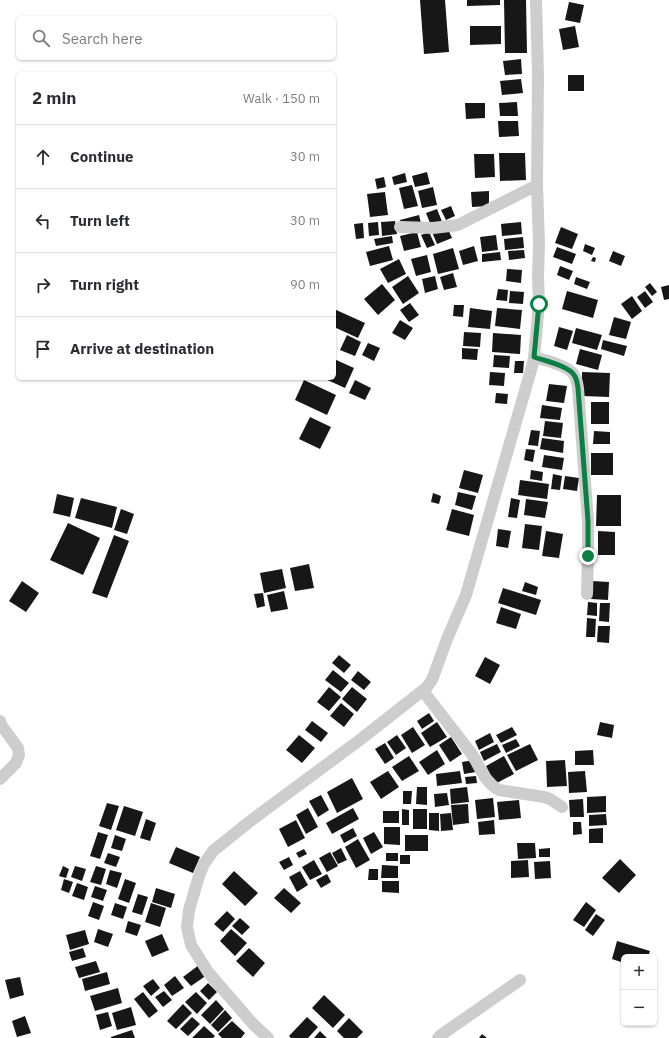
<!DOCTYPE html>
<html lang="en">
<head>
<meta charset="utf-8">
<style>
  :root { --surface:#fff; --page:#f7f7f7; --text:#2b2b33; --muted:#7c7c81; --line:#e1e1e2 }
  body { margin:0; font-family:"IBM Plex Sans",sans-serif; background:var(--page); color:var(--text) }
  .controls { position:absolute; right:12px; bottom:12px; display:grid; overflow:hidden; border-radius:6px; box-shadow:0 1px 3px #0004 }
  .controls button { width:36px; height:36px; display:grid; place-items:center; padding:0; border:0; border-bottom:1px solid var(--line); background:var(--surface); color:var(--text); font:20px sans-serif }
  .stop { position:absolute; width:12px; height:12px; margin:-9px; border:3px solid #0b8043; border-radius:50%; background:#fff }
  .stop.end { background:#0b8043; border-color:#fff; box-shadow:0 1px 4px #0008 }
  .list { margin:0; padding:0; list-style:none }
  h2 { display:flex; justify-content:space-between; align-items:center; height:52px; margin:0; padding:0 16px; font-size:17px }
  h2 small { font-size:13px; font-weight:400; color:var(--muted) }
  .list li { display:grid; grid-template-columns:26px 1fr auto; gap:12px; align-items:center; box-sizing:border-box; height:64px; padding:0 16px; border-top:1px solid var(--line) }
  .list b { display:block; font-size:15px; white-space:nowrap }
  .list em { font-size:13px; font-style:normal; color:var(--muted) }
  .icon { flex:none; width:22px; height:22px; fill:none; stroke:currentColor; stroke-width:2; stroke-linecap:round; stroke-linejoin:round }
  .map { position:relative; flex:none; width:669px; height:1038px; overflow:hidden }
  .search { position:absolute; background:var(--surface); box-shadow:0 1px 3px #0004; left:16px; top:16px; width:320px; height:44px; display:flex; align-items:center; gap:10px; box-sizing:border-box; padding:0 14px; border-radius:6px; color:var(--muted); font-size:15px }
  .panel { position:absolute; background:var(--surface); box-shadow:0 1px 3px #0004; left:16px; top:72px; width:320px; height:308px; border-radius:6px }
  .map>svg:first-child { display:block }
  .building { fill:#171717 }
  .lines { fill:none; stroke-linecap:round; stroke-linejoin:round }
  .minor { stroke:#cdcdcd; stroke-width:12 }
  .route { stroke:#0b8043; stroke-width:5 }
</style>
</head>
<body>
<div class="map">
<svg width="669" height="1038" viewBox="0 0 669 1038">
  <rect width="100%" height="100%" fill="#fff"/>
  <path class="building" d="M420,0h25l4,52 -25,2z
    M467,0h33v5l-33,1z
    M504,0h22l1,53h-22z
    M569,2l15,3 -4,18 -15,-3z
    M470,26h31v18l-31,1z
    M575,26l4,21 -16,3 -4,-21z
    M521,59l1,15 -17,1 -2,-14z
    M568,75h16v16h-16z
    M521,79l2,14 -21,2 -2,-14z
    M517,102l1,14h-18l-1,-13z
    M465,103h20v15l-19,1z
    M498,121h20l1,15 -20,1z
    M499,153h26l1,27 -26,1z
    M474,154h20l1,23 -20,1z
    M427,172l3,12 -15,3 -3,-11z
    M405,173l2,9 -13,3 -2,-8z
    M384,177l2,10 -9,2 -2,-10z
    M412,185l6,21 -14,3 -5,-21z
    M433,187l4,18 -15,3 -4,-17z
    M489,191v15l-17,1 -1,-15z
    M385,192l3,23 -18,2 -3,-23z
    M451,206l4,10 -9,4 -5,-10z
    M437,209l6,15 -11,4 -6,-15z
    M419,215l3,12 -20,5 -2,-12z
    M395,221l2,13 -15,2 -1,-14z
    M378,222l1,13 -10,1 -1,-13z
    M521,222l1,12 -20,2 -1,-12z
    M363,223l1,15 -8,1 -2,-15z
    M447,227l5,11 -15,6 -5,-12z
    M561,227l17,7 -6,15 -17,-6z
    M417,232l4,15 -17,4 -4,-15z
    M429,232l6,13 -8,3 -6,-13z
    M496,235l2,15 -16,2 -2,-15z
    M392,236l1,7 -17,3 -2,-7z
    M523,237l1,11 -19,2 -1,-11z
    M585,244l10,4 -3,7 -9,-4z
    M389,246l4,14 -23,6 -4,-14z
    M474,246l4,15 -15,4 -4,-14z
    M557,247l19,7 -4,10 -19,-7z
    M453,248l6,21 -21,5 -5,-20z
    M524,250l1,8 -16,2 -1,-9z
    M613,251l12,5 -4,10 -12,-5z
    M500,252l1,8 -19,2v-8z
    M427,255l4,17 -15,4 -5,-17z
    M593,257l3,1 -1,4 -4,-1z
    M399,259l7,15 -18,9 -8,-14z
    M560,266l13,5 -4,9 -12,-5z
    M507,269l15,1 -1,13 -15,-2z
    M453,273l4,14 -13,3 -4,-13z
    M408,276l11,17 -16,11 -11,-17z
    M435,276l3,13 -13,4 -3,-14z
    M576,277l14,5 -3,7 -13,-5z
    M650,283l7,9 -5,4 -7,-9z
    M382,284l13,16 -17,15 -14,-16z
    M669,285v14l-5,1 -3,-13z
    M498,289l10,1 -1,11 -11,-1z
    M510,291l14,1 -1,12 -14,-1z
    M567,291l31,9 -5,18 -31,-9z
    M645,291l8,11 -8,6 -8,-11z
    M632,296l10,15 -10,8 -11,-15z
    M410,303l9,12 -10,7 -9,-12z
    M454,305h10l-1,12 -10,-1z
    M470,308l22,3 -2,18 -22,-2z
    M497,308l25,2 -2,19 -25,-3z
    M334,309l31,14 -7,15 -24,-11z
    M614,317l17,5 -5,17 -17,-4z
    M400,320l13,8 -8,12 -13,-7z
    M559,327l14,4 -6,19 -13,-4z
    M576,328l26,7 -5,15 -25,-7z
    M464,332l17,1 -1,14 -17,-1z
    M493,333l28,2 -1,19 -28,-2z
    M347,335l14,7 -6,14 -15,-6z
    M603,340l24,6 -3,10 -23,-7z
    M368,343l12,5 -6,13 -12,-6z
    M462,348l16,1 -1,11 -15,-1z
    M580,349l22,6 -4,15 -22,-6z
    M494,355l16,1 -1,12 -16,-1z
    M334,359l20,9 -9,20 -22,-10h11z
    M515,361h9l-1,12h-9z
    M490,372l15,1 -1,13 -15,-1z
    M582,372l28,1 -1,24 -27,-1z
    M304,380l32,15 -9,20 -32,-15z
    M355,380l16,8 -6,12 -16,-7z
    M549,384l18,2 -3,17 -18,-2z
    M496,393l12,1 -1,10 -12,-1z
    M591,402h18v22h-18z
    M542,405l20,3 -2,12 -20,-2z
    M310,417l21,10 -11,22 -21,-10z
    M545,421l18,2 -2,15 -18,-2z
    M531,430l9,1 -2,15 -10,-1z
    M594,431l16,1v12h-17z
    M542,438l22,3 -1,12 -23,-4z
    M526,449l9,1 -2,12 -9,-2z
    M591,453h22v22h-22z
    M544,455l20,3 -2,12 -20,-3z
    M464,470l19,5 -5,18 -19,-5z
    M531,470l12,2 -1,9 -12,-2z
    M553,474l9,2 -2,14 -9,-1z
    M565,476l14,2 -2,13 -14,-2z
    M520,480l29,4 -2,15 -29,-4z
    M458,492l18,4 -4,14 -17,-5z
    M433,493l8,3 -2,8 -8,-2z
    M57,494l17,4 -4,19 -17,-4z
    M597,495h24v31h-25z
    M81,498l36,9 -5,21 -37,-10z
    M511,498l9,2 -3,18 -9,-1z
    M526,499l22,3 -3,16 -21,-3z
    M121,509l13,5 -7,20 -13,-4z
    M452,509l22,6 -5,21 -23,-6z
    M68,523l32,15 -17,37 -33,-15z
    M525,524l17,2 -3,24 -17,-2z
    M498,529l13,2 -3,17 -12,-2z
    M546,531l17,3 -4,24 -17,-2z
    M598,531l17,1v23h-17z
    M114,535l15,6 -22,57 -15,-5z
    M309,564l5,24 -19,3 -5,-23z
    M282,569l4,19 -22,5 -4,-20z
    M22,581l17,12 -13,19 -17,-11z
    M592,581l17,1 -1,18 -17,-1z
    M525,582l13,5 -2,8 -14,-4z
    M503,588l38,12 -5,15 -38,-12z
    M284,591l4,18 -17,3 -4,-17z
    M263,593l2,13 -8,2 -3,-14z
    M588,602l9,1v13l-10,-1z
    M600,603h10l-1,19 -10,-1z
    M501,607l20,7 -5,15 -20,-6z
    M587,618l9,1 -1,18h-9z
    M598,626h12l-1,17 -12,-1z
    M339,655l12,10 -7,8 -12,-10z
    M485,657l15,8 -10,19 -15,-8z
    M333,670l16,13 -8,9 -16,-12z
    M358,671l13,11 -7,8 -13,-10z
    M329,687l12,10 -12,14 -12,-9z
    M352,687l15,12 -10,13 -15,-13z
    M341,703l13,11 -10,13 -14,-11z
    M429,713l5,8 -12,8 -5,-8z
    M312,721l16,12 -7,9 -16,-12z
    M437,722l10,15 -17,10 -9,-14z
    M600,722l14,3 -2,13 -15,-3z
    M413,727l12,18 -13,8 -11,-18z
    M512,727l5,8 -16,8 -5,-8z
    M490,733l4,9 -15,8 -4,-9z
    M299,735l16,13 -13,15 -16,-13z
    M397,735l9,13 -10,7 -9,-13z
    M451,737l11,17 -12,8 -11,-17z
    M516,739l4,7 -14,7 -4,-8z
    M385,743l9,15 -9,6 -10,-15z
    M497,744l4,8 -17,9 -4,-9z
    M530,744l8,16 -22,11 -9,-16z
    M437,750l8,14 -17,11 -9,-13z
    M593,750l1,15h-19v-14z
    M409,756l10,15 -17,10 -10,-14z
    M504,756l10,18 -19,10 -9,-18z
    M474,760l2,12 -12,2 -2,-12z
    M565,760l2,26 -20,1 -1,-26z
    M388,771l11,16 -18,12 -11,-17z
    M460,771l2,12 -25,3 -1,-12z
    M585,771l2,21 -18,1 -1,-21z
    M476,776l1,7 -11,1 -1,-7z
    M352,778l11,21 -26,14 -10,-21z
    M417,787h10v18l-11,-1z
    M467,787l2,15 -18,2 -1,-15z
    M403,791h9l-1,13h-8z
    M447,793l2,12 -14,2 -1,-13z
    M321,795l8,15 -11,7 -9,-16z
    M606,796v16l-19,1v-16z
    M493,798l2,19 -18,2 -2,-19z
    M583,799l1,18h-14l-1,-17z
    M519,800l2,18 -22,2 -2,-18z
    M107,803l12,3 -8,24 -12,-4z
    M468,804l1,19 -16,2 -2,-20z
    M124,806l19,6 -8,24 -19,-6z
    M308,808l10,19 -12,7 -10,-19z
    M353,808l6,11 -27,15 -6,-11z
    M402,809l7,1v15h-7z
    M413,809h14v20h-14z
    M383,811h16v12h-16z
    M429,813h10v18l-10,-1z
    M451,813l2,17 -12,1 -1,-17z
    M606,814l1,11 -18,1v-11z
    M146,819l10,4 -6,18 -10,-3z
    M296,820l9,18 -17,9 -9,-18z
    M494,820l1,14 -16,1 -1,-13z
    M573,822h8l1,12 -9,1z
    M384,827h16v18l-16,-1z
    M353,828l4,8 -13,7 -4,-8z
    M603,828v15h-14v-14z
    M98,832l10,3 -8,24 -10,-3z
    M374,832l9,15 -12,7 -8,-16z
    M115,835l11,4 -4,12 -11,-3z
    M405,835h23v16h-23z
    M358,839l12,21 -14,8 -11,-21z
    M517,843h18l1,15 -18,1z
    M176,847l24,10 -7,16 -24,-10z
    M341,848l6,12 -9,4 -6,-11z
    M550,848v9h-11v-8z
    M304,849l3,5 -8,4 -3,-5z
    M330,852l8,14 -11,6 -8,-14z
    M108,853l12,4 -4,10 -12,-4z
    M386,853h12v8h-12z
    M400,855h10v9h-10z
    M289,857l4,8 -9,5 -5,-8z
    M620,859l16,16 -17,18 -17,-15z
    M314,860l8,14 -12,6 -8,-13z
    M528,860l1,17 -18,1v-17z
    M550,861l1,17 -16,1 -1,-17z
    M382,865l16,1v12h-17z
    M63,866l6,3 -3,9 -7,-2z
    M75,866l11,3 -4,12 -11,-4z
    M96,866l10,3 -5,16 -11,-3z
    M369,869h9v11h-10z
    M110,870l12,3 -5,15 -11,-4z
    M234,871l24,22 -13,13 -23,-22z
    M300,871l8,14 -11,7 -8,-15z
    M327,874l4,8 -10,6 -5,-8z
    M64,879l9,3 -4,11 -8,-3z
    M125,879l11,4 -7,20 -11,-4z
    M382,881h17v12l-17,-1z
    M77,883l11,4 -4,13 -12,-4z
    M95,886l12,4 -4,11 -12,-4z
    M156,888l19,6 -4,14 -19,-6z
    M284,888l17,15 -10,10 -17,-15z
    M138,894l10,3 -6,18 -10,-3z
    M93,902l11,4 -5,14 -11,-4z
    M586,902l10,8 -12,17 -11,-7z
    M115,903l12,4 -4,12 -12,-4z
    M151,903l15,5 -6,19 -15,-5z
    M227,911l8,8 -12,13 -9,-8z
    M596,914l9,6 -12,16 -8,-6z
    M240,918l10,9 -8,8 -10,-9z
    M128,921l13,4 -4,11 -12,-4z
    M98,929l15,5 -5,13 -14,-5z
    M231,929l16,14 -12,13 -15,-15z
    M85,930l4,14 -19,6 -4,-15z
    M162,934l7,16 -17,7 -7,-16z
    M617,941l33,10 -2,6h-24v6l-12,-4z
    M83,948l3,9 -14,4 -3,-9z
    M249,948l16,15 -12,14 -17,-16z
    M96,961l4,11 -21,6 -4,-11z
    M199,965l8,10 -16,11 -8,-9z
    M107,972l3,12 -25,7 -3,-12z
    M175,976l9,12 -12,8 -8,-11z
    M20,977l4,18 -14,4 -5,-19z
    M153,979l7,9 -9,8 -8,-10z
    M208,983l9,9 -8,8 -9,-9z
    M118,988l4,15 -27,8 -5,-15z
    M164,991l8,9 -9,7 -8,-10z
    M143,992l15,19 -9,7 -15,-19z
    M196,992l11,11 -10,11 -12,-12z
    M324,995l21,20 -12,13 -21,-20z
    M216,1000l8,9 -14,15 -9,-9z
    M183,1004l9,9 -16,16 -9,-8z
    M131,1007l5,18 -19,5 -5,-17z
    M225,1010l7,8 -14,14 -7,-7z
    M108,1012l4,14 -12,4 -4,-15z
    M25,1016l6,17 -14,4 -5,-16z
    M192,1017l8,7 -12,12 -8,-7z
    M307,1017l11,10 -10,11h-17l-2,-2z
    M349,1018l14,14 -6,6h-13l-7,-7z
    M232,1021l13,12 -4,5h-19l-4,-4z
    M204,1026l11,10 -2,2h-21z
    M132,1030l3,8h-24v-1z
    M320,1031l7,7h-13z
    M482,1034l5,4h-8z"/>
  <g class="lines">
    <path class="minor" d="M400,227l33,1 25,-3 79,-40
      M534,357c11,3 35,9 40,18 3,4 3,8 4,13l10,133v35l-1,38
      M423,691c16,21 32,41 48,62 9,13 13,29 28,37l45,7 6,2 12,8
      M0,721l2,5 16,22 1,7 -3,8 -16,16
      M268,1038l-15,-14 -39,-45 -6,-7 -17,-27 -4,-18 2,-17 10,-34 5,-12 9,-13 36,-29 112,-83 65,-51 6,-8 15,-41 19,-44 67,-232 1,-6 5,-53 -1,-27 1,-34 -2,-58 1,-109 -2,-76
      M438,1038l3,-3 79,-55"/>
  </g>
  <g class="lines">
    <path class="route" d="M539,304l-5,53c11,4 35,9 40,18 3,4 3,8 4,13l10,133v35"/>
  </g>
</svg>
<div class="controls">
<button>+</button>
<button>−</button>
</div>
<div class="stop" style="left:539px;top:304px"></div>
<div class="stop end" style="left:588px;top:556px"></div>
<div class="search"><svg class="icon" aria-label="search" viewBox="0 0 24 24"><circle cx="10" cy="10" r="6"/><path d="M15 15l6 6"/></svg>Search here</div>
<section class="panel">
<h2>2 min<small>Walk · 150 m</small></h2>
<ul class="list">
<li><svg class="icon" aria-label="ahead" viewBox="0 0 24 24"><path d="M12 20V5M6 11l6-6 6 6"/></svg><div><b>Continue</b></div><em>30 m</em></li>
<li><svg class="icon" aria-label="left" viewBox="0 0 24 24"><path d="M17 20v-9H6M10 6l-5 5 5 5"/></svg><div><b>Turn left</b></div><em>30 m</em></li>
<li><svg class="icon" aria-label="right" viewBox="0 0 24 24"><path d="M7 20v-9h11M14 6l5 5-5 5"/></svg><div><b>Turn right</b></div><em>90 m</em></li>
<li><svg class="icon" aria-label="arrive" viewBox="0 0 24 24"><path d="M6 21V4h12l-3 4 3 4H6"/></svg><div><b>Arrive at destination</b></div></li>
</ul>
</section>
</div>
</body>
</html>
